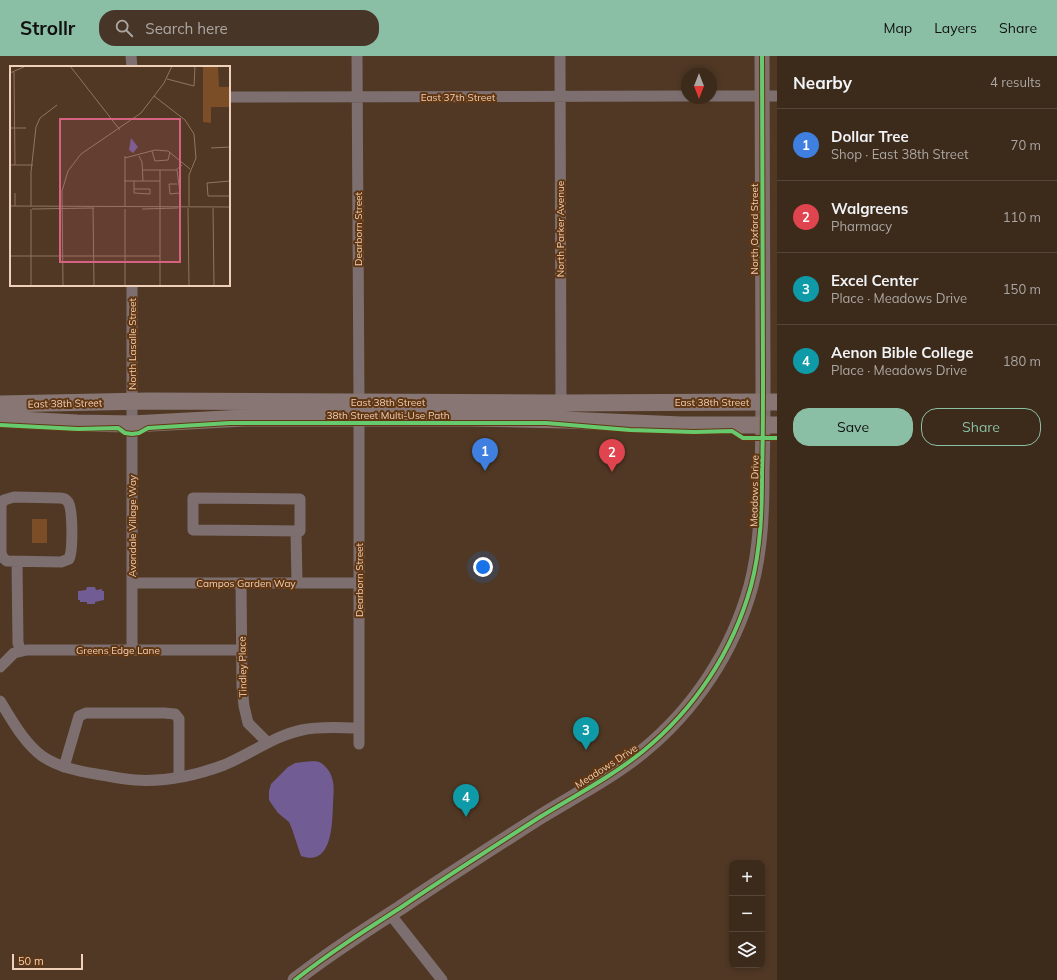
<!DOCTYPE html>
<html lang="en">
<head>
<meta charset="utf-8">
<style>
  :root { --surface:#3c2a1b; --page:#473628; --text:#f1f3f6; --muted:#aca7a3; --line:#55463a; --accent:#8abfa5 }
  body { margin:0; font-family:Mulish,sans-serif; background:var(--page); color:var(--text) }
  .controls { position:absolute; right:12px; bottom:12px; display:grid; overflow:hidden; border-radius:8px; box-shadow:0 2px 6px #0003 }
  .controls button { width:36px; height:36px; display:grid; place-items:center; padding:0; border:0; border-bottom:1px solid var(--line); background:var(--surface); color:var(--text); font:20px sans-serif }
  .compass { position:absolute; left:681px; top:12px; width:36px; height:36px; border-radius:50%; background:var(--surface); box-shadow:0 2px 6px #0003; rotate:180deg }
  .scale { position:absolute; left:12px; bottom:10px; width:71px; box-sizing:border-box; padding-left:4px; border:2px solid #f0d0b8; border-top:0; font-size:11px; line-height:14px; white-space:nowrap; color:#f0d0b8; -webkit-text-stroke:3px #613713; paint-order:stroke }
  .you { position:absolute; left:483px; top:511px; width:14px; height:14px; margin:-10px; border:3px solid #fff; border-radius:50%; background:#1a73e8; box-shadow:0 0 0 6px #1a73e833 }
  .badge { display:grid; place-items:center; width:26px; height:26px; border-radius:50%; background:var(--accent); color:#fff; font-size:13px; font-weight:700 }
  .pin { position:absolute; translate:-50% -33px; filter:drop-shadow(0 1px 2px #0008) }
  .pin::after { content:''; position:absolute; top:21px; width:14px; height:12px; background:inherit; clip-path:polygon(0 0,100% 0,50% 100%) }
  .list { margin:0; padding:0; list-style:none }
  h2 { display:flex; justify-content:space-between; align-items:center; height:52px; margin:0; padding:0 16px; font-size:17px }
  h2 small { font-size:13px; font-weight:400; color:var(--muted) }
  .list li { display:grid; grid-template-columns:26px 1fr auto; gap:12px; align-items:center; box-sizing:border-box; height:72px; padding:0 16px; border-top:1px solid var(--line) }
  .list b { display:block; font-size:15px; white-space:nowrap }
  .list p { margin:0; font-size:13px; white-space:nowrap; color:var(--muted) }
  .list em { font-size:13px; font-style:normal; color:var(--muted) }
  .actions { display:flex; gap:8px; padding:12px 16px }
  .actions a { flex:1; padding:9px 0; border:1px solid var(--accent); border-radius:16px; text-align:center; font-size:14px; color:var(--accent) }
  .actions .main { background:var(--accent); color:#111 }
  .icon { flex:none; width:22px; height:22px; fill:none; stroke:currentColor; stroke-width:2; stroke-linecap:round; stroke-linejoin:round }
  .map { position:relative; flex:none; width:777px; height:924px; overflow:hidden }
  header { display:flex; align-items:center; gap:24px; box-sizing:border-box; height:56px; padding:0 20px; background:var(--accent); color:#111 }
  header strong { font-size:19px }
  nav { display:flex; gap:22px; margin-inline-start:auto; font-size:14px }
  .search { width:280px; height:36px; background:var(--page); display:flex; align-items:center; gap:10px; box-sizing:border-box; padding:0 14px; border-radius:16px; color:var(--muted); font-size:15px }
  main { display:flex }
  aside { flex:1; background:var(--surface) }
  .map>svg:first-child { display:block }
  .green { fill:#7c4e28 }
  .water { fill:#715c94 }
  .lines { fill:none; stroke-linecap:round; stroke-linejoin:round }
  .street { stroke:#7d6f70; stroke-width:11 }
  .secondary { stroke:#806f6d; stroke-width:15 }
  .primary { stroke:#877674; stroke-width:17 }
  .cycleway-casing { stroke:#613713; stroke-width:6 }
  .cycleway { stroke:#67ca6e; stroke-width:4 }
  .labels { text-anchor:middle; stroke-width:4; stroke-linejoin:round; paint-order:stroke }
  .street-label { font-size:10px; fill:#f0d0b8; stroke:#613713 }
  .inset-road { fill:none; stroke:#90755f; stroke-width:1 }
  .view { fill:#d46280; fill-opacity:0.15; stroke:#d46280; stroke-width:2 }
  .inset-edge { fill:none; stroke:#f0d0b8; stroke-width:2 }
</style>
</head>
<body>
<header>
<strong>Strollr</strong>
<div class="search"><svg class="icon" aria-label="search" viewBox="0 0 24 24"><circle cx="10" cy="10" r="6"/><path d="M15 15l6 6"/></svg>Search here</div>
<nav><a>Map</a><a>Layers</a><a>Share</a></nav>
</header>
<main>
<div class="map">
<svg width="777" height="924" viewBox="0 0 777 924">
  <rect width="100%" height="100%" fill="#503824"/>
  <path class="green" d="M32,463h15v24h-15z"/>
  <path class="water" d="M87,531h8l1,3 6,-1v2h2v9l-9,2v2h-8v-2h-7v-2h-2v-9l8,-1z
    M303,706c5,0 13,-2 18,1 5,3 10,10 11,15 3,8 1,19 1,28 -1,19 -1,61 -32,50l-9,-27 -3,-7 -11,-9 -5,-7 -4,-6v-9l2,-7 17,-17 7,-4z"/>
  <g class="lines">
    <path class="street" d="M131,0l1,11
      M357,0l2,346
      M560,0l1,347
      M711,40h66
      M229,41l458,-1
      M14,441l46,1c3,0 6,1 8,4 5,7 5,49 1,57l-8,3 -54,-1 -4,-3 -2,-5v-48l3,-5z
      M193,442l107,1v32l-107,-1z
      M296,475l1,52
      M17,506l1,81 3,8
      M132,527h227
      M241,527l1,103 2,20 4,17 19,19
      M132,594v-365
      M0,611l14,-14 13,-3h215
      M0,645c12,19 24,42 42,55 16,11 36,15 54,18 13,2 26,5 39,6 29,2 62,-5 89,-15 27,-11 49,-29 78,-35 18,-4 38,-2 57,-2
      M359,688v-327
      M64,711l15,-51 7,-3h78l11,1 4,5v57
      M390,858l52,66"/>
    <path class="secondary" d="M295,924c33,-26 69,-49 105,-72 46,-31 93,-61 140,-91 34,-21 71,-40 102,-65 53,-43 91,-101 109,-166 10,-38 11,-76 11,-115 1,-30 1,-61 1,-92 0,-108 -1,-215 -1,-323"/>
    <path class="primary" d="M0,348l147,-3 414,2 216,-1
      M0,363l77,4 55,1 112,-6h224l97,2 116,5h96"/>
    <g class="cycleway-casing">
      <path id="cycleway" d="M0,369l78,4 40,-1 7,5 7,1 7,-1 9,-5 82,-5h316l84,7 64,2 38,-1 11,7h34
        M295,924c33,-26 69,-49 105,-72 46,-31 93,-61 140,-91 34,-21 71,-40 102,-65 53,-43 91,-101 109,-166 10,-38 11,-76 11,-115 1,-30 1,-61 1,-92 0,-108 -1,-215 -1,-323"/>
    </g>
    <use href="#cycleway" class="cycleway"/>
  </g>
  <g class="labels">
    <g class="street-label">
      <text x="458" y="45">East 37th Street</text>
      <text transform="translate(358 173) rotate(-90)" y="4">Dearborn Street</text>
      <text transform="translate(560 173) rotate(-90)" y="4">North Parker Avenue</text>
      <text transform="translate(754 173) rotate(-90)" y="4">North Oxford Street</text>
      <text transform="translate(132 288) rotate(-90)" y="4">North Lasalle Street</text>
      <text x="388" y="350">East 38th Street</text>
      <text x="712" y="350">East 38th Street</text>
      <text transform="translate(65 347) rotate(-1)" y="4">East 38th Street</text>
      <text x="388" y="363">38th Street Multi-Use Path</text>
      <text transform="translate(754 435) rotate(-89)" y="4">Meadows Drive</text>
      <text transform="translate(132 470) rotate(-90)" y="4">Avondale Village Way</text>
      <text transform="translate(359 524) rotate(-90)" y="4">Dearborn Street</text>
      <text x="246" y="531">Campos Garden Way</text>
      <text x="118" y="598">Greens Edge Lane</text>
      <text transform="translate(242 611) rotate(-91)" y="4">Tindley Place</text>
      <text transform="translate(606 710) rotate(-33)" y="4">Meadows Drive</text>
    </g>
  </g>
  <g transform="translate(10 10)">
    <rect width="220" height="220" fill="#503824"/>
    <path d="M193,0h15l1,21h11v20h-19v16l-8,-1z" fill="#7c4e28"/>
    <path d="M121,72l7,9 -5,6 -4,-3z" fill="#715c94"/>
    <path class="inset-road" d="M60,0l50,64M4,6l1,93M0,7l16,-7M157,13l27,7 1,-20M144,30l31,24 9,14 2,24 -7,17v31M0,62h16M201,82l19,-1M142,85l3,10 13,-1 2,-8M129,90l3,6 1,19M115,92l30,-8 13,1 22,18M0,99h23M133,104h33l6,-5M150,104v116M167,104l3,23 -10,1 -1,-10h8M114,115h36M124,115v12l16,1v-5h-16M220,115l-23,2 1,13h22M5,127v13M0,140l220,1M21,140v-34l5,-45 4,-9 17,-13M115,140v-50M83,142l1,78M178,142l1,78M203,142l1,78M21,143v77M22,143l62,-1M115,143v77M132,143l36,-1M0,190h150M53,220l-1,-95 6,-20 13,-17 60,-41 23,-30 8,-17"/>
    <path class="view" d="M50,53h120v143h-120z"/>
    <rect width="220" height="220" class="inset-edge"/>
  </g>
</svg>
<div class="controls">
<button>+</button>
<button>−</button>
<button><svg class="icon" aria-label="layers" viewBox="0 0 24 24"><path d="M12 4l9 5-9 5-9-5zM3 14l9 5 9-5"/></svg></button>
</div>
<svg class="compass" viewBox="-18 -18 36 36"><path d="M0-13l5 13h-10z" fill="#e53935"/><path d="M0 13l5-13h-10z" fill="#aca7a3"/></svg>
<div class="scale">50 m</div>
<div class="you"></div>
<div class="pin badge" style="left:485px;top:415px;background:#3f7fe0">1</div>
<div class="pin badge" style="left:612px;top:416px;background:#e0444e">2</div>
<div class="pin badge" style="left:586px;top:694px;background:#0f9aa8">3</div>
<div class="pin badge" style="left:466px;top:761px;background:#0f9aa8">4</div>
</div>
<aside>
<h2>Nearby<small>4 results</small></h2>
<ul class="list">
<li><span class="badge" style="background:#3f7fe0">1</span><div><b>Dollar Tree</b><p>Shop · East 38th Street</p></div><em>70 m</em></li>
<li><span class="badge" style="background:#e0444e">2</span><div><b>Walgreens</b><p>Pharmacy</p></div><em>110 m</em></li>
<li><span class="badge" style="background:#0f9aa8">3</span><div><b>Excel Center</b><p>Place · Meadows Drive</p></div><em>150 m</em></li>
<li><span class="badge" style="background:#0f9aa8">4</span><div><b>Aenon Bible College</b><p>Place · Meadows Drive</p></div><em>180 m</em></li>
</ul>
<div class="actions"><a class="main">Save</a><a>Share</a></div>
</aside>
</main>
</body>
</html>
